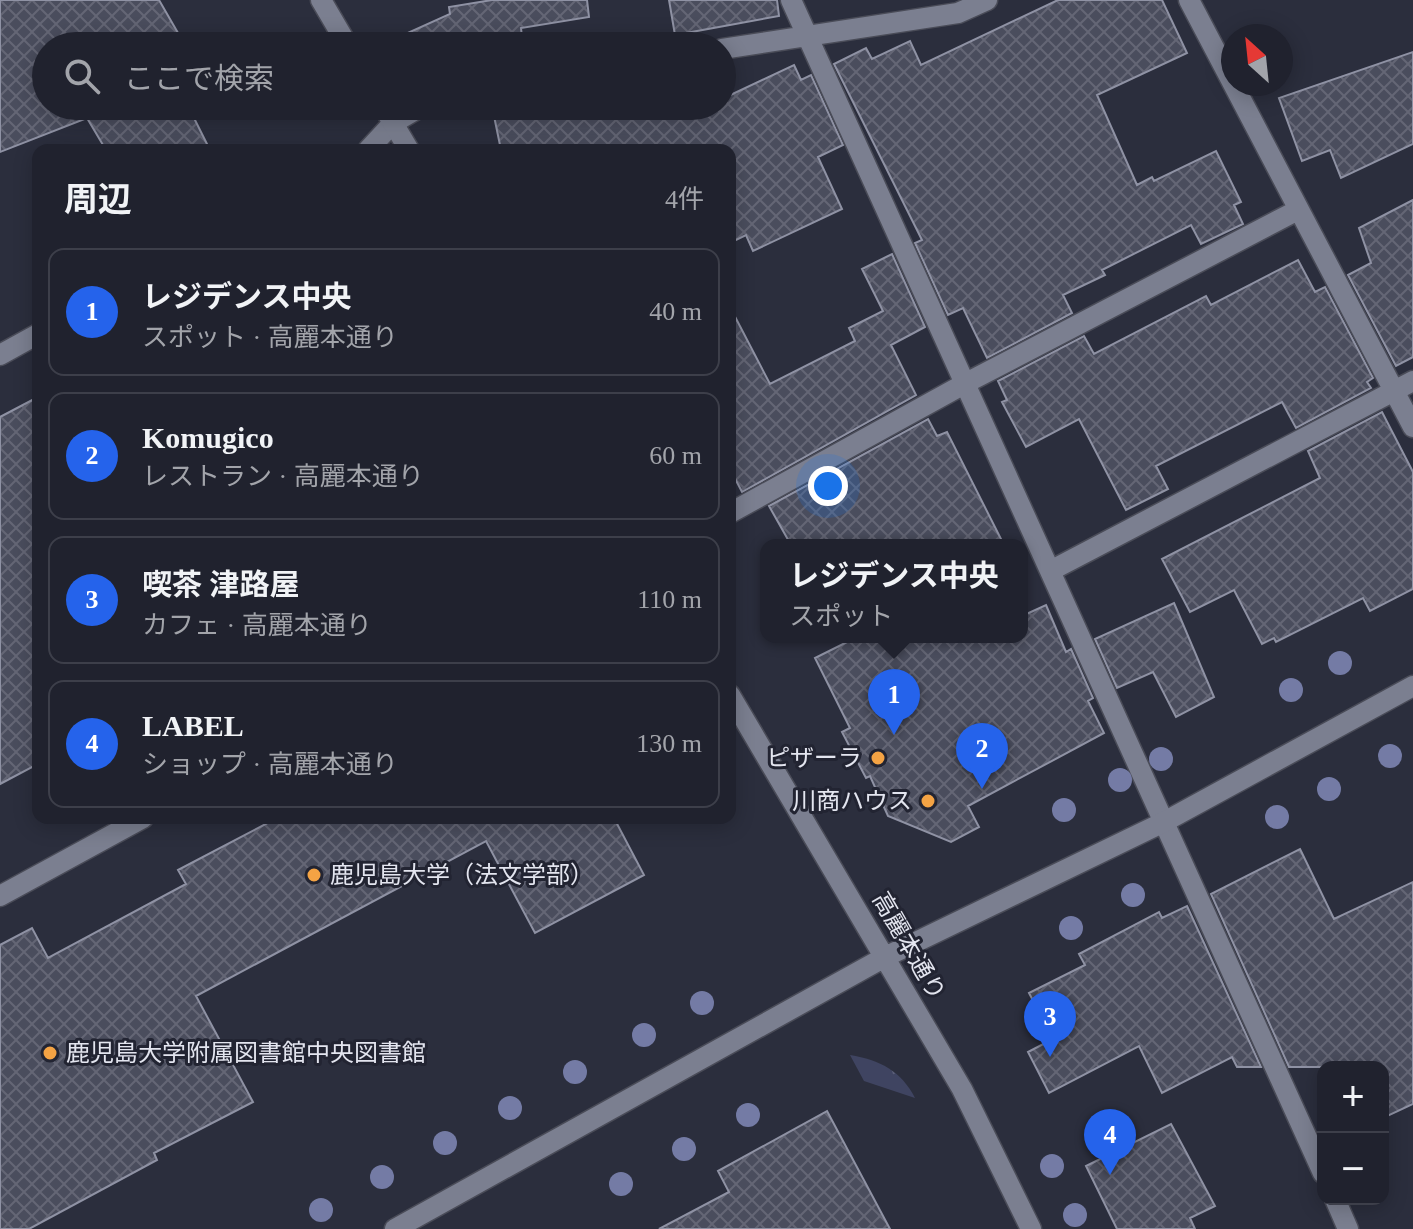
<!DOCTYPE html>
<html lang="ja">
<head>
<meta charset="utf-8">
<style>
  :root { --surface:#20222e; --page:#282a36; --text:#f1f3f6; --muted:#a2a4aa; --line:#3d3f4a; --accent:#2563eb }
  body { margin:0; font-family:"Times New Roman","Noto Sans JP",serif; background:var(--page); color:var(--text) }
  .controls { position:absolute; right:24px; bottom:24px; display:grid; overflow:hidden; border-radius:16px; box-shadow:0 4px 20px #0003 }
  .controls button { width:72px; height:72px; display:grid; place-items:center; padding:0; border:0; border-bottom:2px solid var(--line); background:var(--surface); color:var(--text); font:40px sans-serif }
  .compass { position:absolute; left:1221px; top:24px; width:72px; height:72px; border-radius:50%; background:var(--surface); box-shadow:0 4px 20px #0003; rotate:333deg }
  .you { position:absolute; left:828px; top:486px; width:28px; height:28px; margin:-20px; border:6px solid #fff; border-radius:50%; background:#1a73e8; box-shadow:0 0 0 12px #1a73e833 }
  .badge { display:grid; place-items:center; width:52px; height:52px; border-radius:50%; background:var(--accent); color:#fff; font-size:26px; font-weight:700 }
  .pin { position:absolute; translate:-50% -66px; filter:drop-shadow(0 2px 4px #0008) }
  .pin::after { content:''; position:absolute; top:42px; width:28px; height:24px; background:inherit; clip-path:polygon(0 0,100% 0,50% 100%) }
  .popup { position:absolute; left:760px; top:539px; width:268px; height:104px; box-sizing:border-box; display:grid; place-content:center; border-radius:16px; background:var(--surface); filter:drop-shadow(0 2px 6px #0005); font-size:26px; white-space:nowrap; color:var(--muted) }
  .popup b { font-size:30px; color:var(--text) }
  .popup::after { content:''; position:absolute; left:50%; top:100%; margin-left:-16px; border:16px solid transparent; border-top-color:var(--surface) }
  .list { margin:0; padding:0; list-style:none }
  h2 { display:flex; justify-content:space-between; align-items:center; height:104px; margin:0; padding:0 32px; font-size:34px }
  h2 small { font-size:26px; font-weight:400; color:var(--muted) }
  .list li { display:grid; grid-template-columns:52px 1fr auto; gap:24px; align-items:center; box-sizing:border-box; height:128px; margin:0 16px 16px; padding:0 16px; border:2px solid var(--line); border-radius:16px }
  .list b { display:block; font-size:30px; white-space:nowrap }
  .list p { margin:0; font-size:26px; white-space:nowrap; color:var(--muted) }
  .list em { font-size:26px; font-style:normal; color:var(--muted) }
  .icon { flex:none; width:44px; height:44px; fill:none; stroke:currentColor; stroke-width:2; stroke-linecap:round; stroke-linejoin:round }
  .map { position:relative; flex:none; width:1413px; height:1229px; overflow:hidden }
  .search { position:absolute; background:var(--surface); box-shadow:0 4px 20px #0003; left:32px; top:32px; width:704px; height:88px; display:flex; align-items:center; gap:20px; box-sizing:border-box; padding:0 28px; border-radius:44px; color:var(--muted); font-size:30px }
  .panel { position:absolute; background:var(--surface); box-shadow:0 4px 20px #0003; left:32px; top:144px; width:704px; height:680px; border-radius:16px }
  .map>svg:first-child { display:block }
  .grass { fill:url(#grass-tufts) }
  .building { fill:url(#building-cross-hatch); stroke:#8f92a4; stroke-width:2 }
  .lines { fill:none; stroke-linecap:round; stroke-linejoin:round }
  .service-casing { stroke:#4a4c58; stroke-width:23 }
  .minor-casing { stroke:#4a4c58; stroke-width:23 }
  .tertiary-casing { stroke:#4a4c58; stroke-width:23 }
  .service { stroke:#7b7f90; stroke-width:20 }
  .minor { stroke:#7b7f90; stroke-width:20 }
  .tertiary { stroke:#7b7f90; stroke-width:20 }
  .tree { fill:#747ba5 }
  .poi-dot { fill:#f4a344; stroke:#222432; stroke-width:3 }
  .labels { text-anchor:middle; stroke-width:6; stroke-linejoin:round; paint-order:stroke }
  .poi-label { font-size:24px; fill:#e3e5ef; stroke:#222432; text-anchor:end }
  .street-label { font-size:24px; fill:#e3e5ef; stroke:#222432 }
</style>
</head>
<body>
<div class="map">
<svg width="1413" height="1229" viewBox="0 0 1413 1229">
  <defs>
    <pattern id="grass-tufts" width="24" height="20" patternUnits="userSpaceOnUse" patternTransform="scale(2)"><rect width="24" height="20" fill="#3f4461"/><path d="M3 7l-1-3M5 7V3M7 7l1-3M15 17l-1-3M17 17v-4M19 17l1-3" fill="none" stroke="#5b5f78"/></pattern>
    <pattern id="building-cross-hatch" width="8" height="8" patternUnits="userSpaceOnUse" patternTransform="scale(2)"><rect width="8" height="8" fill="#4a4d5d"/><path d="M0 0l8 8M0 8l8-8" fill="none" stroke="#646675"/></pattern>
  </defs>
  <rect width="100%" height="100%" fill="#2b2e3d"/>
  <path class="grass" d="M850,1055c30,5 51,16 65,43l-51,-17z"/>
  <path class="building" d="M0,0h159l19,33 -20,13h-112v60h142l22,44h-104l-19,-32 -87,34z
    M492,0h95l2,17 -68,11 2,18h-144l71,-32 -1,-7z
    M669,0h108l2,16 -104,19z
    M1058,0h104l25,53 -90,42 40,90 15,-8 2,4 62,-30 25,51 -7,3 9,19 -42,20 -10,-19 -89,45 3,5 -42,20 9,18 -85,45 -24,-50 -15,7 -33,-72 7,-3 -88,-176 32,-16 6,11 38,-18 11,24z
    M1413,52v92l-72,34 -11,-28 -28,11 -23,-63z
    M794,65l7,15 10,-5 32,70 -25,12 24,52 -89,42 -7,-16 -16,8v-93h-229l-7,-34 48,-10h98l5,12 31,-12h46v-7z
    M1413,200v157l-17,9 -48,-91 23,-12 -12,-35z
    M892,254l33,73 -34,18 25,50 -174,97 -12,-23v-162l40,77 85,-43 -6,-13 34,-17 -21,-42z
    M1298,260l17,32 10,-5 48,91 -6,4 4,6 -75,40 -14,-26 -126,64 12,23 -42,21 -47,-91 -53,28 -24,-45 5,-2 -9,-19 86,-45 10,18 112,-58 5,9z
    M38,397v367l-38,20v-367z
    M1382,412l31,60v117l-43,22 -7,-13 -87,44 -2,-4 -12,6 -28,-54 -44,22 -28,-53 158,-81 -12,-27z
    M928,419l9,17 10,-4 57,113h-213l-22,-39z
    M1174,603l40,94 -38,20 -23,-45 -36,16 -22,-49z
    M1046,605l20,47 5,-3 22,49 -5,3 16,32 -136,73 11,21 -28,15 -63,-26 -18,-40 -4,2 -24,-46 8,-4 -35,-70 42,-21h165v-21z
    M277,818h337l30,57 -109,58 -49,-92 -290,155 57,106 -99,51 3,7 -128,69h-29v-284l32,-17 16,30 138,-74 -8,-14z
    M1300,849l34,70 79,-37v222l-30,14v-51h-94l-78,-173z
    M1187,906l74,161h-24l-5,-10 -70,36 -23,-47 -90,47 -21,-41 25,-13 -24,-46 56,-28 -6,-11 80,-42 3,6z
    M827,1111l63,118h-231l70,-37 -11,-21z
    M1171,1124l44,82 -25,12 5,11h-78l-31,-63z"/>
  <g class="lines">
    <g class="service-casing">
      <path id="service" d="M368,150l25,-27
        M0,355l38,-21
        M0,896l143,-78"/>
    </g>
    <g class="minor-casing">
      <path id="minor" d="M791,0l532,1173
        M1189,0l224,427
        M722,49l236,-36 29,-13
        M393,123l29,-17
        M730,513l236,-130 332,-173
        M1052,570l361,-189
        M1335,1199l13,30"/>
    </g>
    <g class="tertiary-casing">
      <path id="tertiary" d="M321,0l27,46
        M383,106l26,44
        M730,695l232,394 69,140
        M395,1229l490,-272 279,-135 249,-136"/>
    </g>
    <use href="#service" class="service"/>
    <use href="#minor" class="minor"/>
    <use href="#tertiary" class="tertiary"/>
  </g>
  <g class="tree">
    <circle cx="1340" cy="663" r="12"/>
    <circle cx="1291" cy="690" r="12"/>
    <circle cx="1390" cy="756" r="12"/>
    <circle cx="1161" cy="759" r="12"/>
    <circle cx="1120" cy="780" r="12"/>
    <circle cx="1329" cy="789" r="12"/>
    <circle cx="1064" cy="810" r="12"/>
    <circle cx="1277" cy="817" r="12"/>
    <circle cx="1133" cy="895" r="12"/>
    <circle cx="1071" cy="928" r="12"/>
    <circle cx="702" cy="1003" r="12"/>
    <circle cx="644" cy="1035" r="12"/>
    <circle cx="575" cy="1072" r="12"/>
    <circle cx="510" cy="1108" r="12"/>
    <circle cx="748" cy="1115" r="12"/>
    <circle cx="445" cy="1143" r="12"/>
    <circle cx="684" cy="1149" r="12"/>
    <circle cx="1052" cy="1166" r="12"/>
    <circle cx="382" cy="1177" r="12"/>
    <circle cx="621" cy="1184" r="12"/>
    <circle cx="321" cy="1210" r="12"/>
    <circle cx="1075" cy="1215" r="12"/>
  </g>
  <g class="poi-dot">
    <circle cx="878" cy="758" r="8"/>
    <circle cx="928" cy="801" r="8"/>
    <circle cx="314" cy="875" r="8"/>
    <circle cx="50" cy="1053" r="8"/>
  </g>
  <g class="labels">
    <g class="poi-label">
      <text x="862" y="766">ピザーラ</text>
      <text x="912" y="809">川商ハウス</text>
      <text x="330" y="883" text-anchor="start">鹿児島大学（法文学部）</text>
      <text x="66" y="1061" text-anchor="start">鹿児島大学附属図書館中央図書館</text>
    </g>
    <g class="street-label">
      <text transform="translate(909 946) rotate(60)" y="8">高麗本通り</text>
    </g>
  </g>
</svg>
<div class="controls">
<button>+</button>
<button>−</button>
</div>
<svg class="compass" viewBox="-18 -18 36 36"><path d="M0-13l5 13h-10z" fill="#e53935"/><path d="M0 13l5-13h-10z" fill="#a2a4aa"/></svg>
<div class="you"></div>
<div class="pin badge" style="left:894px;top:735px">1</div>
<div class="popup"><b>レジデンス中央</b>スポット</div>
<div class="pin badge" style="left:982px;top:789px">2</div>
<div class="pin badge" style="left:1050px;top:1057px">3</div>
<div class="pin badge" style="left:1110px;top:1175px">4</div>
<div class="search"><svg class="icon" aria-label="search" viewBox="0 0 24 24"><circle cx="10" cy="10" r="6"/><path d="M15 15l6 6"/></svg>ここで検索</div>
<section class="panel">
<h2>周辺<small>4件</small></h2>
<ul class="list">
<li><span class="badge">1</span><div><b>レジデンス中央</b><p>スポット · 高麗本通り</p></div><em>40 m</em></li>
<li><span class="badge">2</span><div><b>Komugico</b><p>レストラン · 高麗本通り</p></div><em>60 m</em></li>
<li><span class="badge">3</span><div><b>喫茶 津路屋</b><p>カフェ · 高麗本通り</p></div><em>110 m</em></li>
<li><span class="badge">4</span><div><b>LABEL</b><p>ショップ · 高麗本通り</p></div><em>130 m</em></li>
</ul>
</section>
</div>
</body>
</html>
